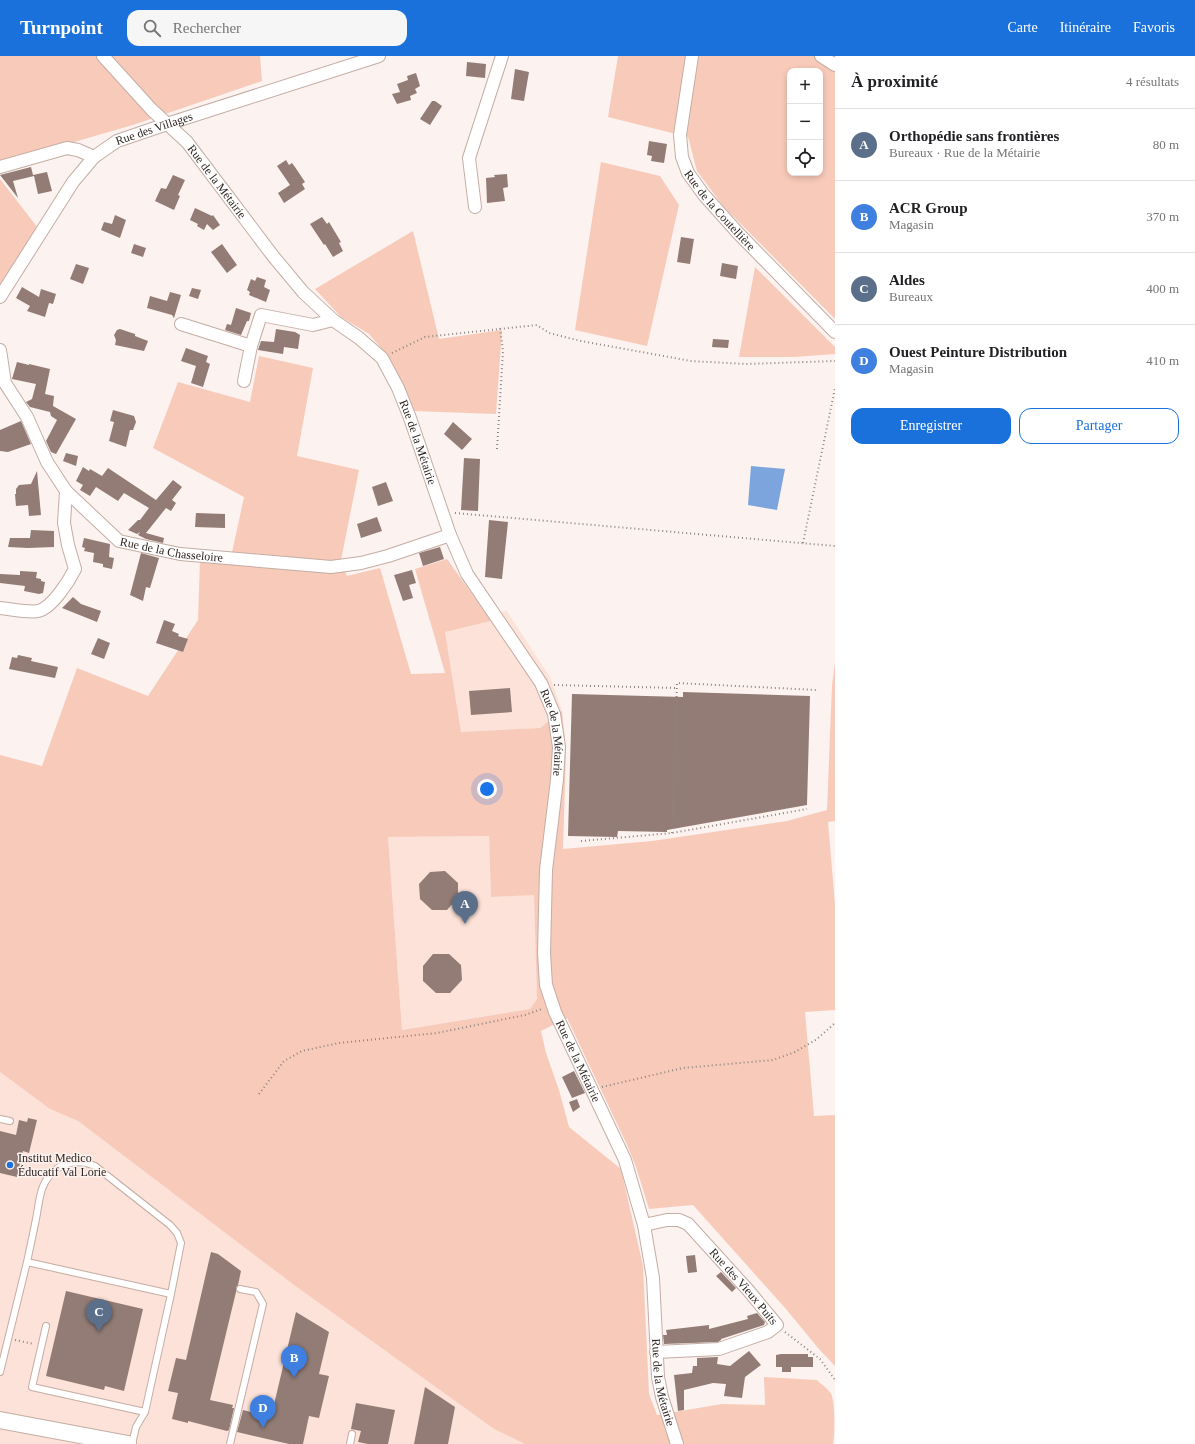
<!DOCTYPE html>
<html lang="fr">
<head>
<meta charset="utf-8">
<style>
  :root { --surface:#fff; --page:#f6f6f6; --text:#202124; --muted:#757577; --line:#e0e0e0; --accent:#1a71db }
  body { margin:0; font-family:Georgia,serif; background:var(--page); color:var(--text) }
  .controls { position:absolute; right:12px; top:12px; display:grid; overflow:hidden; border-radius:8px; box-shadow:0 2px 6px #0003 }
  .controls button { width:36px; height:36px; display:grid; place-items:center; padding:0; border:0; border-bottom:1px solid var(--line); background:var(--surface); color:var(--text); font:20px sans-serif }
  .you { position:absolute; left:487px; top:733px; width:14px; height:14px; margin:-10px; border:3px solid #fff; border-radius:50%; background:#1a73e8; box-shadow:0 0 0 6px #1a73e833 }
  .badge { display:grid; place-items:center; width:26px; height:26px; border-radius:50%; background:var(--accent); color:#fff; font-size:13px; font-weight:700 }
  .pin { position:absolute; translate:-50% -33px; filter:drop-shadow(0 1px 2px #0008) }
  .pin::after { content:''; position:absolute; top:21px; width:14px; height:12px; background:inherit; clip-path:polygon(0 0,100% 0,50% 100%) }
  .list { margin:0; padding:0; list-style:none }
  h2 { display:flex; justify-content:space-between; align-items:center; height:52px; margin:0; padding:0 16px; font-size:17px }
  h2 small { font-size:13px; font-weight:400; color:var(--muted) }
  .list li { display:grid; grid-template-columns:26px 1fr auto; gap:12px; align-items:center; box-sizing:border-box; height:72px; padding:0 16px; border-top:1px solid var(--line) }
  .list b { display:block; font-size:15px; white-space:nowrap }
  .list p { margin:0; font-size:13px; white-space:nowrap; color:var(--muted) }
  .list em { font-size:13px; font-style:normal; color:var(--muted) }
  .actions { display:flex; gap:8px; padding:12px 16px }
  .actions a { flex:1; padding:9px 0; border:1px solid var(--accent); border-radius:12px; text-align:center; font-size:14px; color:var(--accent) }
  .actions .main { background:var(--accent); color:#fff }
  .icon { flex:none; width:22px; height:22px; fill:none; stroke:currentColor; stroke-width:2; stroke-linecap:round; stroke-linejoin:round }
  .map { position:relative; flex:none; width:835px; height:1388px; overflow:hidden }
  header { display:flex; align-items:center; gap:24px; box-sizing:border-box; height:56px; padding:0 20px; background:var(--accent); color:#fff }
  header strong { font-size:19px }
  nav { display:flex; gap:22px; margin-inline-start:auto; font-size:14px }
  .search { width:280px; height:36px; background:var(--page); display:flex; align-items:center; gap:10px; box-sizing:border-box; padding:0 14px; border-radius:12px; color:var(--muted); font-size:15px }
  main { display:flex }
  aside { flex:1; background:var(--surface) }
  .map>svg:first-child { display:block }
  .built { fill:#fce2d8 }
  .green { fill:#f8caba; fill-rule:evenodd }
  .water { fill:#7ca4dd }
  .building { fill:#927c75 }
  .lines { fill:none; stroke-linecap:round; stroke-linejoin:round }
  .lane-casing { stroke:#c4ada4; stroke-width:8 }
  .street-casing { stroke:#c4ada4; stroke-width:14 }
  .secondary-casing { stroke:#c4ada4; stroke-width:18 }
  .path { stroke:#8e8582; stroke-width:2; stroke-dasharray:1 3; stroke-linecap:butt }
  .lane { stroke:#fff; stroke-width:6 }
  .street { stroke:#fff; stroke-width:12 }
  .secondary { stroke:#fff; stroke-width:16 }
  .poi-dot { fill:#1a71db; stroke:#fcf2ef; stroke-width:1.5 }
  .labels { text-anchor:middle; stroke-width:3; stroke-linejoin:round; paint-order:stroke }
  .street-label { font-size:12px; fill:#2d2421; stroke:#fcf2ef }
  .poi-label { font-size:12px; fill:#2d2421; stroke:#fcf2ef; text-anchor:start }
</style>
</head>
<body>
<header>
<strong>Turnpoint</strong>
<div class="search"><svg class="icon" aria-label="search" viewBox="0 0 24 24"><circle cx="10" cy="10" r="6"/><path d="M15 15l6 6"/></svg>Rechercher</div>
<nav><a>Carte</a><a>Itinéraire</a><a>Favoris</a></nav>
</header>
<main>
<div class="map">
<svg width="835" height="1388" viewBox="0 0 835 1388">
  <rect width="100%" height="100%" fill="#fcf2ef"/>
  <path class="built" d="M506,554l44,67 12,34 -22,17 -79,4 -16,-100 46,-11z
    M489,780l2,61 43,-3 3,105 -7,10 -128,21 -14,-193z
    M0,1016l50,37 28,12 216,164 200,144 31,15h-525z"/>
  <path class="green" d="M0,0h260l2,25 -129,44 -59,17 -74,20z
    M618,0h217v263l-112,-113 -26,-35 -9,-34 -80,-20zM790,15h30v102h-30z
    M601,106l59,14 19,29 -32,141 -72,-16z
    M0,123l38,49 -38,60z
    M413,175l26,108 63,-9 -6,84 -83,-3 -26,-56 -18,-21 -28,-17 -26,-28z
    M755,211l80,80v7l-41,3h-55z
    M259,300l54,12 -16,88 62,14 -18,90 6,16 33,-8 31,106 34,-1 -30,-104 32,-10 44,62 -46,11 16,100 79,-4 22,-17 4,38 -3,100 89,-8 135,-20 40,-11 5,-124 3,-24v159l-7,1 7,83v105l-30,2 9,104 21,-1v251l-17,-18 -32,-39 -93,-104 -44,4 -13,-42 -8,-20 -61,-129 -26,13 5,22 13,37 10,37 52,42 22,97 6,128 8,21 65,-11 43,1 -1,-28 53,3c5,5 13,10 15,16 3,12 3,35 1,48h-308l-31,-15 -200,-144 -216,-164 -28,-12 -50,-37v-317l42,11 35,-98 71,28 50,-76 2,-60 30,2 14,-65 -91,-49 25,-66 72,20zM489,780l2,61 43,-2 3,104 -7,10 -128,21 -14,-193z"/>
  <path class="water" d="M751,410l34,3 -8,41 -29,-5z"/>
  <path class="building" d="M467,6l19,2 -1,14 -19,-2z
    M515,13l14,3 -5,29 -13,-2z
    M416,17l4,13 -5,3 2,4 -7,3 1,4 -14,4 -5,-10 8,-2 -3,-8 11,-4 -1,-4z
    M432,45h3l7,5 -12,19 -10,-6z
    M649,85l18,3 -3,19 -13,-2 1,-5 -5,-1z
    M286,104l3,5 3,-2 3,4 10,15 -3,2 3,5 -21,14 -6,-10 12,-8 -13,-19z
    M31,111l2,8 14,-3 5,19 -14,3 -4,-18 -21,5 5,17 -18,-23z
    M507,118l1,13 -5,1 2,13 -18,2 -1,-25 9,-1 -1,-2z
    M173,119l12,5 -7,15 2,1 -6,14 -19,-9 6,-13 5,1z
    M195,152l17,8 1,-1 7,10 -7,5 -6,-6 -3,6 -7,-4 1,-2 -8,-4z
    M115,159l11,5 -6,18 -19,-8 3,-8 8,2z
    M322,161l5,7 2,-2 12,20 -2,1 4,8 -10,6 -8,-13 -1,1 -14,-21z
    M681,181l13,2 -4,25 -13,-2z
    M134,188l12,4 -3,9 -12,-4z
    M222,188l15,21 -10,8 -16,-21z
    M722,207l16,3 -2,13 -16,-3z
    M76,208l13,4 -6,16 -13,-5z
    M257,221l9,3 -2,7 6,3 -4,12 -17,-7 1,-3 -3,-2 4,-11 4,2z
    M22,231l17,10 2,-8 15,5 -3,10 -4,-1 -4,14 -18,-6 3,-5 -14,-8z
    M192,232l9,2 -3,9 -9,-3z
    M170,236l11,3 -7,23 -2,-3 -25,-7 3,-12 17,5z
    M236,252l15,5 -2,8h-2l-6,14 -16,-5 2,-6 4,1z
    M120,273l15,5v2l13,5 -4,10 -29,-6 1,-5 -2,-5 3,-5z
    M276,273l19,3 5,3 -2,14 -14,-2 -1,7 -25,-4 3,-9 13,1z
    M713,283l16,1 -1,8 -16,-1z
    M186,292l22,8 -2,6 4,2 -7,23 -12,-4 5,-17 -15,-5z
    M17,306l12,3v-1l21,5 -5,25 9,2 -1,10 23,13 -20,35 -5,-2 -5,-11 11,-21 -6,-4 -1,-4 -20,-5 -4,-5 6,-3 4,-15 -24,-5z
    M113,354l21,6 2,6 -3,8h-3l-4,17 -17,-6 5,-19 -4,-1z
    M21,365l10,23 -23,8 -8,-1v-21z
    M453,366l19,17 -10,11 -18,-16z
    M66,397l12,3 -2,10 -13,-5z
    M464,402l16,1 -2,52 -17,-1z
    M83,411l6,4 1,-2 12,7 6,-8 48,32 17,-20 9,7 -10,13 4,3 -5,8 -5,-3 -20,25 18,5 -1,5 -17,-4 -8,-4 2,-3 -3,2 -9,-4 10,-10h2l9,-12 -25,-15 -6,8 -22,-14 -6,9 -10,-6 3,-5 -7,-4z
    M37,415l4,44 -12,1 -1,-11 -12,1 -1,-12h1v-5l3,-4 12,-1z
    M386,426l7,19 -15,5 -6,-19z
    M196,457l29,1v14l-30,-1z
    M377,461l5,14 -21,7 -4,-14z
    M489,464l19,2 -6,57 -17,-2z
    M31,474l23,1v16l-26,1 -20,-1 2,-9h20z
    M84,482l26,6 -1,13 5,1 -2,11 -9,-2v-3l-10,-2 1,-9 -10,-2 1,-3 -3,-1z
    M440,491l4,12 -21,7 -4,-13z
    M141,497l18,5 -9,30 -4,-1 -3,14 -13,-6z
    M412,514l4,13 -7,2 4,13 -10,3 -9,-26z
    M20,515l17,1 -1,6 5,1v2l4,1 -2,11 -4,1 -15,-3 1,-5 -25,-3v-9l20,1z
    M73,541l8,7 20,7 -4,11 -35,-14z
    M164,564l11,4 -3,7 7,3 -1,2 10,3 -5,13 -27,-9z
    M98,582l12,5 -6,16 -13,-5z
    M18,599l14,3 -1,3 27,6 -3,11 -46,-9 3,-12 5,1z
    M510,632l2,24 -41,3 -2,-24z
    M683,636l127,4 -3,109 -140,25v2l-49,-1 -1,6 -49,-1 4,-142 111,3z
    M445,815l13,12v15l-11,12h-15l-12,-11 -1,-15 11,-12z
    M433,898h16l12,11 1,15 -12,13h-14l-13,-12v-15z
    M574,1015l11,22 -13,5 -10,-21z
    M577,1043l3,8 -7,5 -4,-10z
    M28,1062l9,2 -8,33 -6,-2 -6,26 -17,-4v-42l16,4 3,-15 8,2z
    M211,1196l7,2 23,17 -3,14 -2,3v4l-26,108 23,5 -1,3h2l-5,22 -2,1 -39,-10v2l-16,-4 6,-26 -10,-2 8,-33 10,2z
    M695,1199l2,17 -9,1 -2,-17z
    M721,1216l15,16 -4,4 -16,-16z
    M66,1235l77,18 -19,82 -19,-5 -1,4 -58,-14z
    M296,1256l33,20 -10,42 10,2 -10,42 -10,-2 -6,28h-14l-52,-12 6,-22 28,7z
    M757,1257l8,9 -1,3 -43,14v1l-3,2 -54,2 -1,-9h4l-1,-5 43,-5v4l39,-10 -1,-3z
    M749,1295l12,14 -16,12 -3,21 -18,-2 2,-12 -13,-1 -29,7v20l-6,1 -4,-36 18,-2 1,-7h4v-8l21,-1 -1,7 13,2z
    M781,1298h27v3h5v10h-22v5h-9v-5h-6v-12z
    M425,1331l30,20 -7,37h-34z
    M356,1347l39,7 -7,34h-20l-10,-2 3,-11 -10,-2z"/>
  <g class="lines">
    <g class="lane-casing">
      <path id="lane" d="M0,1063l10,2
        M27,1206c3,-14 6,-28 9,-43 2,-10 3,-21 6,-30 9,-24 30,-32 53,-23l75,59 7,8 4,10 -10,51
        M0,1316l27,-110 144,32 -26,118 -113,-25 14,-61
        M132,1388l4,-17 9,-15
        M230,1388l33,-140 -7,-12 -16,-3
        M350,1388l2,-10"/>
    </g>
    <g class="street-casing">
      <g id="street">
        <path id="s1" d="M103,0l49,54 35,32 86,114 30,36 30,28 26,18 23,20 16,30 12,30 40,117 17,39 74,109 13,31 5,33 -2,33 -11,90 -2,83 2,32 9,27 70,148 19,65 9,53 5,99 4,20 15,47"/>
        <path id="s2" d="M692,0l-12,79 2,22 6,16 16,22 34,38 97,99"/>
        <path d="M821,0l14,9"/>
        <path d="M0,111l67,-19 11,2 16,7"/>
        <path d="M475,151l-6,-49 33,-102"/>
        <path id="s3" d="M0,241l73,-115 21,-25 23,-16 50,-17 212,-68"/>
        <path d="M181,268l70,22 10,-31 52,10 20,-5"/>
        <path id="s4" d="M0,294l5,33 22,34 20,45 19,29 53,50 61,13 151,13 30,-4 27,-7 62,-21"/>
        <path d="M244,325l7,-35"/>
        <path d="M0,552c10,1 30,5 38,3 14,-3 31,-30 37,-42l-7,-24 -4,-22 2,-32"/>
        <path id="s5" d="M644,1169l23,-5h12l9,4 60,66 29,35 -9,7 -49,17 -63,3"/>
      </g>
    </g>
    <g class="secondary-casing">
      <path id="secondary" d="M0,1364l128,24"/>
    </g>
    <path class="path" d="M392,297l33,-16 112,-12 12,8 32,8 110,20 55,3 89,-3
      M497,393l6,-98 -3,-23
      M455,457l380,33
      M803,487l32,-155
      M554,629l123,3
      M672,777l5,-150 140,7
      M581,785l91,-8 135,-24
      M602,1031l81,-19 90,-8 22,-8 22,-13 18,-16
      M259,1038l25,-33 18,-10 37,-8 98,-10 88,-18 17,-6
      M785,1276l35,27 15,21
      M15,1284l19,4"/>
    <use href="#lane" class="lane"/>
    <use href="#street" class="street"/>
    <use href="#secondary" class="secondary"/>
  </g>
  <circle class="poi-dot" cx="10" cy="1109" r="4"/>
  <g class="labels">
    <g class="street-label">
      <text dy="4" stroke="none"><textPath href="#s3" startOffset="236">Rue des Villages</textPath></text>
      <text dy="4" stroke="none"><textPath href="#s1" startOffset="170">Rue de la Métairie</textPath></text>
      <text dy="4" stroke="none"><textPath href="#s2" startOffset="168">Rue de la Coutellière</textPath></text>
      <text dy="4" stroke="none"><textPath href="#s1" startOffset="505">Rue de la Métairie</textPath></text>
      <text dy="4" stroke="none"><textPath href="#s4" startOffset="284">Rue de la Chasseloire</textPath></text>
      <text dy="4" stroke="none"><textPath href="#s1" startOffset="829">Rue de la Métairie</textPath></text>
      <text dy="4" stroke="none"><textPath href="#s1" startOffset="1166">Rue de la Métairie</textPath></text>
      <text dy="4" stroke="none"><textPath href="#s5" startOffset="129">Rue des Vieux Puits</textPath></text>
      <text dy="4" stroke="none"><textPath href="#s1" startOffset="1502">Rue de la Métairie</textPath></text>
    </g>
    <g class="poi-label">
      <text x="18" y="1106">Institut Medico<tspan x="18" dy="14">Éducatif Val Lorie</tspan></text>
    </g>
  </g>
</svg>
<div class="controls">
<button>+</button>
<button>−</button>
<button><svg class="icon" aria-label="locate" viewBox="0 0 24 24"><circle cx="12" cy="12" r="6"/><path d="M12 2v4M12 18v4M2 12h4M18 12h4"/></svg></button>
</div>
<div class="you"></div>
<div class="pin badge" style="left:465px;top:868px;background:#5c6f8a">A</div>
<div class="pin badge" style="left:294px;top:1322px;background:#3f7fe0">B</div>
<div class="pin badge" style="left:99px;top:1276px;background:#5c6f8a">C</div>
<div class="pin badge" style="left:263px;top:1372px;background:#3f7fe0">D</div>
</div>
<aside>
<h2>À proximité<small>4 résultats</small></h2>
<ul class="list">
<li><span class="badge" style="background:#5c6f8a">A</span><div><b>Orthopédie sans frontières</b><p>Bureaux · Rue de la Métairie</p></div><em>80 m</em></li>
<li><span class="badge" style="background:#3f7fe0">B</span><div><b>ACR Group</b><p>Magasin</p></div><em>370 m</em></li>
<li><span class="badge" style="background:#5c6f8a">C</span><div><b>Aldes</b><p>Bureaux</p></div><em>400 m</em></li>
<li><span class="badge" style="background:#3f7fe0">D</span><div><b>Ouest Peinture Distribution</b><p>Magasin</p></div><em>410 m</em></li>
</ul>
<div class="actions"><a class="main">Enregistrer</a><a>Partager</a></div>
</aside>
</main>
</body>
</html>
